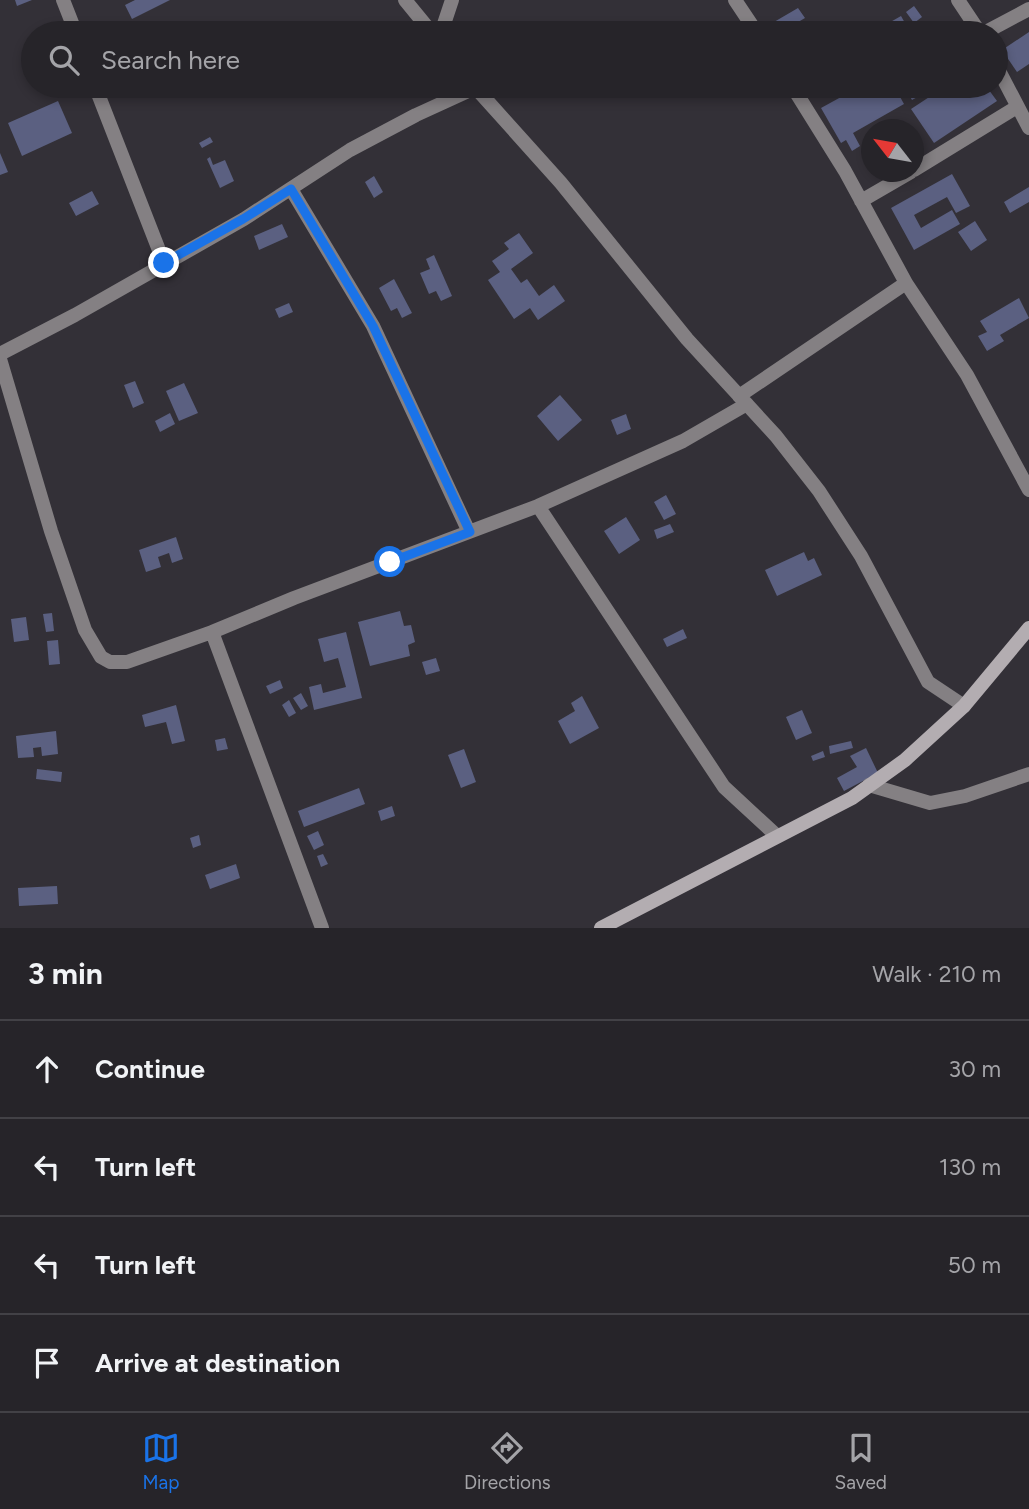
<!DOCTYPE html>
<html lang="en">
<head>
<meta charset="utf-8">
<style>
  :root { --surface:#262429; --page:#2e2c31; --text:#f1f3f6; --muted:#a4a4a8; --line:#424146; --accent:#1a73e8 }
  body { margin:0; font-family:Figtree,sans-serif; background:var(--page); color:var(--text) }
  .compass { position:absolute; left:861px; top:119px; width:63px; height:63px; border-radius:50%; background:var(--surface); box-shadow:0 4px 10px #0003; rotate:301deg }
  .stop { position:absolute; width:21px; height:21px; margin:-16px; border:5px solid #1a73e8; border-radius:50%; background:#fff }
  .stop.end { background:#1a73e8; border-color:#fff; box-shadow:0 2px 7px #0008 }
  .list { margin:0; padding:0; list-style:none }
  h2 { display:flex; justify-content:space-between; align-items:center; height:91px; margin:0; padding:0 28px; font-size:30px }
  h2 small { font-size:23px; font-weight:400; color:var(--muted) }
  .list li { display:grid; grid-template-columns:46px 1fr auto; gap:21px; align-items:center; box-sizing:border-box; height:98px; padding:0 28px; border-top:2px solid var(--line) }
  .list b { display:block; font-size:26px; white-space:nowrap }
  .list em { font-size:23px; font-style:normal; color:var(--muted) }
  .icon { flex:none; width:38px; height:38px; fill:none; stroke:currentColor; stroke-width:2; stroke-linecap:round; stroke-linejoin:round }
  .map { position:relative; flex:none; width:1029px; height:928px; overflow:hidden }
  .search { position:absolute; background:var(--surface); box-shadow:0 4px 10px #0003; left:21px; right:21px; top:21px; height:77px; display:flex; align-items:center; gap:18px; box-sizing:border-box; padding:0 24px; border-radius:38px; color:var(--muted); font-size:26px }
  .sheet { height:483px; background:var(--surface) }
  nav { display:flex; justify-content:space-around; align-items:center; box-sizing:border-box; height:98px; border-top:2px solid var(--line); background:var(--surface); font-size:19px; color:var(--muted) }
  nav a { display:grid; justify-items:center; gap:4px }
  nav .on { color:var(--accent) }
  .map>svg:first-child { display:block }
  .building { fill:#5b6081 }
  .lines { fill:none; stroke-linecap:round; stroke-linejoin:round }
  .street { stroke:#848083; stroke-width:14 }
  .secondary { stroke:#b3adb1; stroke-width:14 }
  .route { stroke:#1a73e8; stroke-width:9 }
</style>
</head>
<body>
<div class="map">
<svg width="1029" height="928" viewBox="0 0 1029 928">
  <rect width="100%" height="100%" fill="#333037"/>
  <path class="building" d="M15,0h17l-15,6z
    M135,0h35l-38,19 -7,-14z
    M914,6l8,11 -8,6 -8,-11z
    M798,8l7,10 -12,7 5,8h-17l-7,-11z
    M901,16l8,14 -6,3h-32z
    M1029,32v32l-12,8 -15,-22z
    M861,86h33l10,18 -51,29 7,13 -8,5 -6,-11 -5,3 -20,-35z
    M904,86h33l-25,14z
    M946,86h40l11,15 -63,42 -23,-34z
    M58,101l14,32 -50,23 -14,-33z
    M210,137l3,5 -11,6 -3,-5z
    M0,153l8,19 -8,3z
    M210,157l3,8 12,-5 9,21 -14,7 -13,-29z
    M952,174l18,32 -14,7 -9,-16 -33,18 7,13 31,-18 8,14 -46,26 -23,-42z
    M374,176l9,16 -9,6 -9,-16z
    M1029,187v15l-19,11 -6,-11z
    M92,191l7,13 -23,12 -7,-13z
    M975,221l12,19 -16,11 -13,-19z
    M282,224l6,13 -29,13 -5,-14z
    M519,233l14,20 -22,16 10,14 6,-4 12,17 15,-11 11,16 -27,19 -8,-12 -16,11 -26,-39 12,-8 -8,-11 17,-12 -5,-6z
    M434,255l18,41 -11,5 -5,-10 -7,3 -9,-21 10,-4 -4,-10z
    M394,279l18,34 -10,5 -5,-10 -6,3 -12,-23z
    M1019,298l10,20 -29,17 4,6 -17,10 -9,-15 9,-4 -7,-11z
    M289,303l4,9 -14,6 -4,-9z
    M135,381l9,22 -11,5 -9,-23z
    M184,383l14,30 -19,8 -13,-30z
    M560,395l22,25 -24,21 -21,-25z
    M170,413l5,11 -15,8 -5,-11z
    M626,414l5,15 -14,6 -6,-15z
    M666,495l10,19 -12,6 -10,-18z
    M626,517l14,23 -21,14 -15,-23z
    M670,524l4,8 -17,7 -3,-9z
    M176,537l7,22 -11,4 -3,-10 -11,4 3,10 -15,5 -7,-22z
    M804,552l4,9 6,-3 8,17 -45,21 -12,-26z
    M400,611l4,15 7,-1 4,17 -7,3 2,11 -40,10 -12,-44z
    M52,613l2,18 -8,1 -3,-18z
    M26,617l3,23 -15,2 -3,-23z
    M683,629l4,9 -20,9 -4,-8z
    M346,632l16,66 -48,12 -5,-23 12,-3 2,9 23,-6 -8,-29 -14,4 -6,-23z
    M58,640l2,24 -11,1 -2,-24z
    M436,658l4,13 -14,4 -4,-13z
    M280,680l3,8 -13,6 -4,-8z
    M301,693l7,13 -7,4 -8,-12z
    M582,696l17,32 -29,16 -12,-23 17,-10 -4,-8z
    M289,700l7,13 -7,4 -7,-12z
    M176,705l9,36 -13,3 -6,-22 -21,5 -3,-12z
    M802,710l10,23 -16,7 -10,-23z
    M56,731l2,23 -16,2 -1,-9 -8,1 1,9 -16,1 -2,-22z
    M225,738l3,11 -11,2 -2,-11z
    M851,741l2,7 -23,6 -1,-8z
    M866,748l12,25 -34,18 -7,-13 20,-11 -7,-11z
    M464,749l12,33 -15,6 -13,-33z
    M823,751l2,6 -12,4 -2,-5z
    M37,769l25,3 -1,10 -25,-3z
    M359,788l6,16 -61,23 -6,-16z
    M392,806l3,10 -14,5 -3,-10z
    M318,831l6,14 -10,5 -7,-14z
    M199,835l2,10 -8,3 -3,-10z
    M323,854l5,10 -7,3 -4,-11z
    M236,864l4,14 -30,11 -5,-14z
    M57,886l1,18 -39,2 -1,-18z"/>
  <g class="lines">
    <path class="street" d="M63,0l13,33
      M405,0l27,33
      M735,0l22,33
      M958,0l22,33
      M441,33l11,-33
      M984,33l45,-24
      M996,65l33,63
      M95,86l69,177
      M474,86l87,97 126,156 89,97 43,55 42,65 67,126 36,24
      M792,86l53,85 61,112 61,92 62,115
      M914,170l103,-63
      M291,189l82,137 96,206
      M861,201l50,-29
      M0,354l75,-39 169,-96 106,-69 66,-35 59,-27
      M0,359l51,172 34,99 16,27 9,5h17l85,-30 82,-34 244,-92 145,-65 64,-37
      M739,396l167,-113
      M538,506l186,281 53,49
      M212,632l110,296
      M869,785l61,18 35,-7 64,-22"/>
    <path class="secondary" d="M601,928l251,-130 53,-38 59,-54 65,-78"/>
  </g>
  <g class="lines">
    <path class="route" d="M164,263l79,-44 48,-30 82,137 97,206 -80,30"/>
  </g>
</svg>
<svg class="compass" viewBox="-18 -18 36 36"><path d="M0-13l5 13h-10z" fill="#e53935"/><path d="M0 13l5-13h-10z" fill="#a4a4a8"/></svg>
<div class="stop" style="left:390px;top:562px"></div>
<div class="stop end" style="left:164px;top:263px"></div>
<div class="search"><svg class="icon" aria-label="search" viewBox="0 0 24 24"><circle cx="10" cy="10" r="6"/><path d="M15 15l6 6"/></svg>Search here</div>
</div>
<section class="sheet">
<h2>3 min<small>Walk · 210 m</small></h2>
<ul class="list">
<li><svg class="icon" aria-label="ahead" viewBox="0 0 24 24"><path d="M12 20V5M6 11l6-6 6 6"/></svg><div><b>Continue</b></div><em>30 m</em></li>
<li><svg class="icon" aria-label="left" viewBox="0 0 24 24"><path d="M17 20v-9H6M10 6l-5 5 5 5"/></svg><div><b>Turn left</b></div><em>130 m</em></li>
<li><svg class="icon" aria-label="left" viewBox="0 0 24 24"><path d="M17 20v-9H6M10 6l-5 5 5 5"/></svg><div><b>Turn left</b></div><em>50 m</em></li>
<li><svg class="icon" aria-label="arrive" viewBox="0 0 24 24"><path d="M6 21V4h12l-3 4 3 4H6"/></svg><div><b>Arrive at destination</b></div></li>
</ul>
</section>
<nav>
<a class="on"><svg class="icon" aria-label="map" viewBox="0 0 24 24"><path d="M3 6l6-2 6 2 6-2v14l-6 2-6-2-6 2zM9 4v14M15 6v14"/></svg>Map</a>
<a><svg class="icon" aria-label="directions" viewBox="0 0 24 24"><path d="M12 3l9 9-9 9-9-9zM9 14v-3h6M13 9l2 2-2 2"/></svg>Directions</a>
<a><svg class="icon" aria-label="saved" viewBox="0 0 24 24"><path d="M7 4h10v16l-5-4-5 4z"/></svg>Saved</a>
</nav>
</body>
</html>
